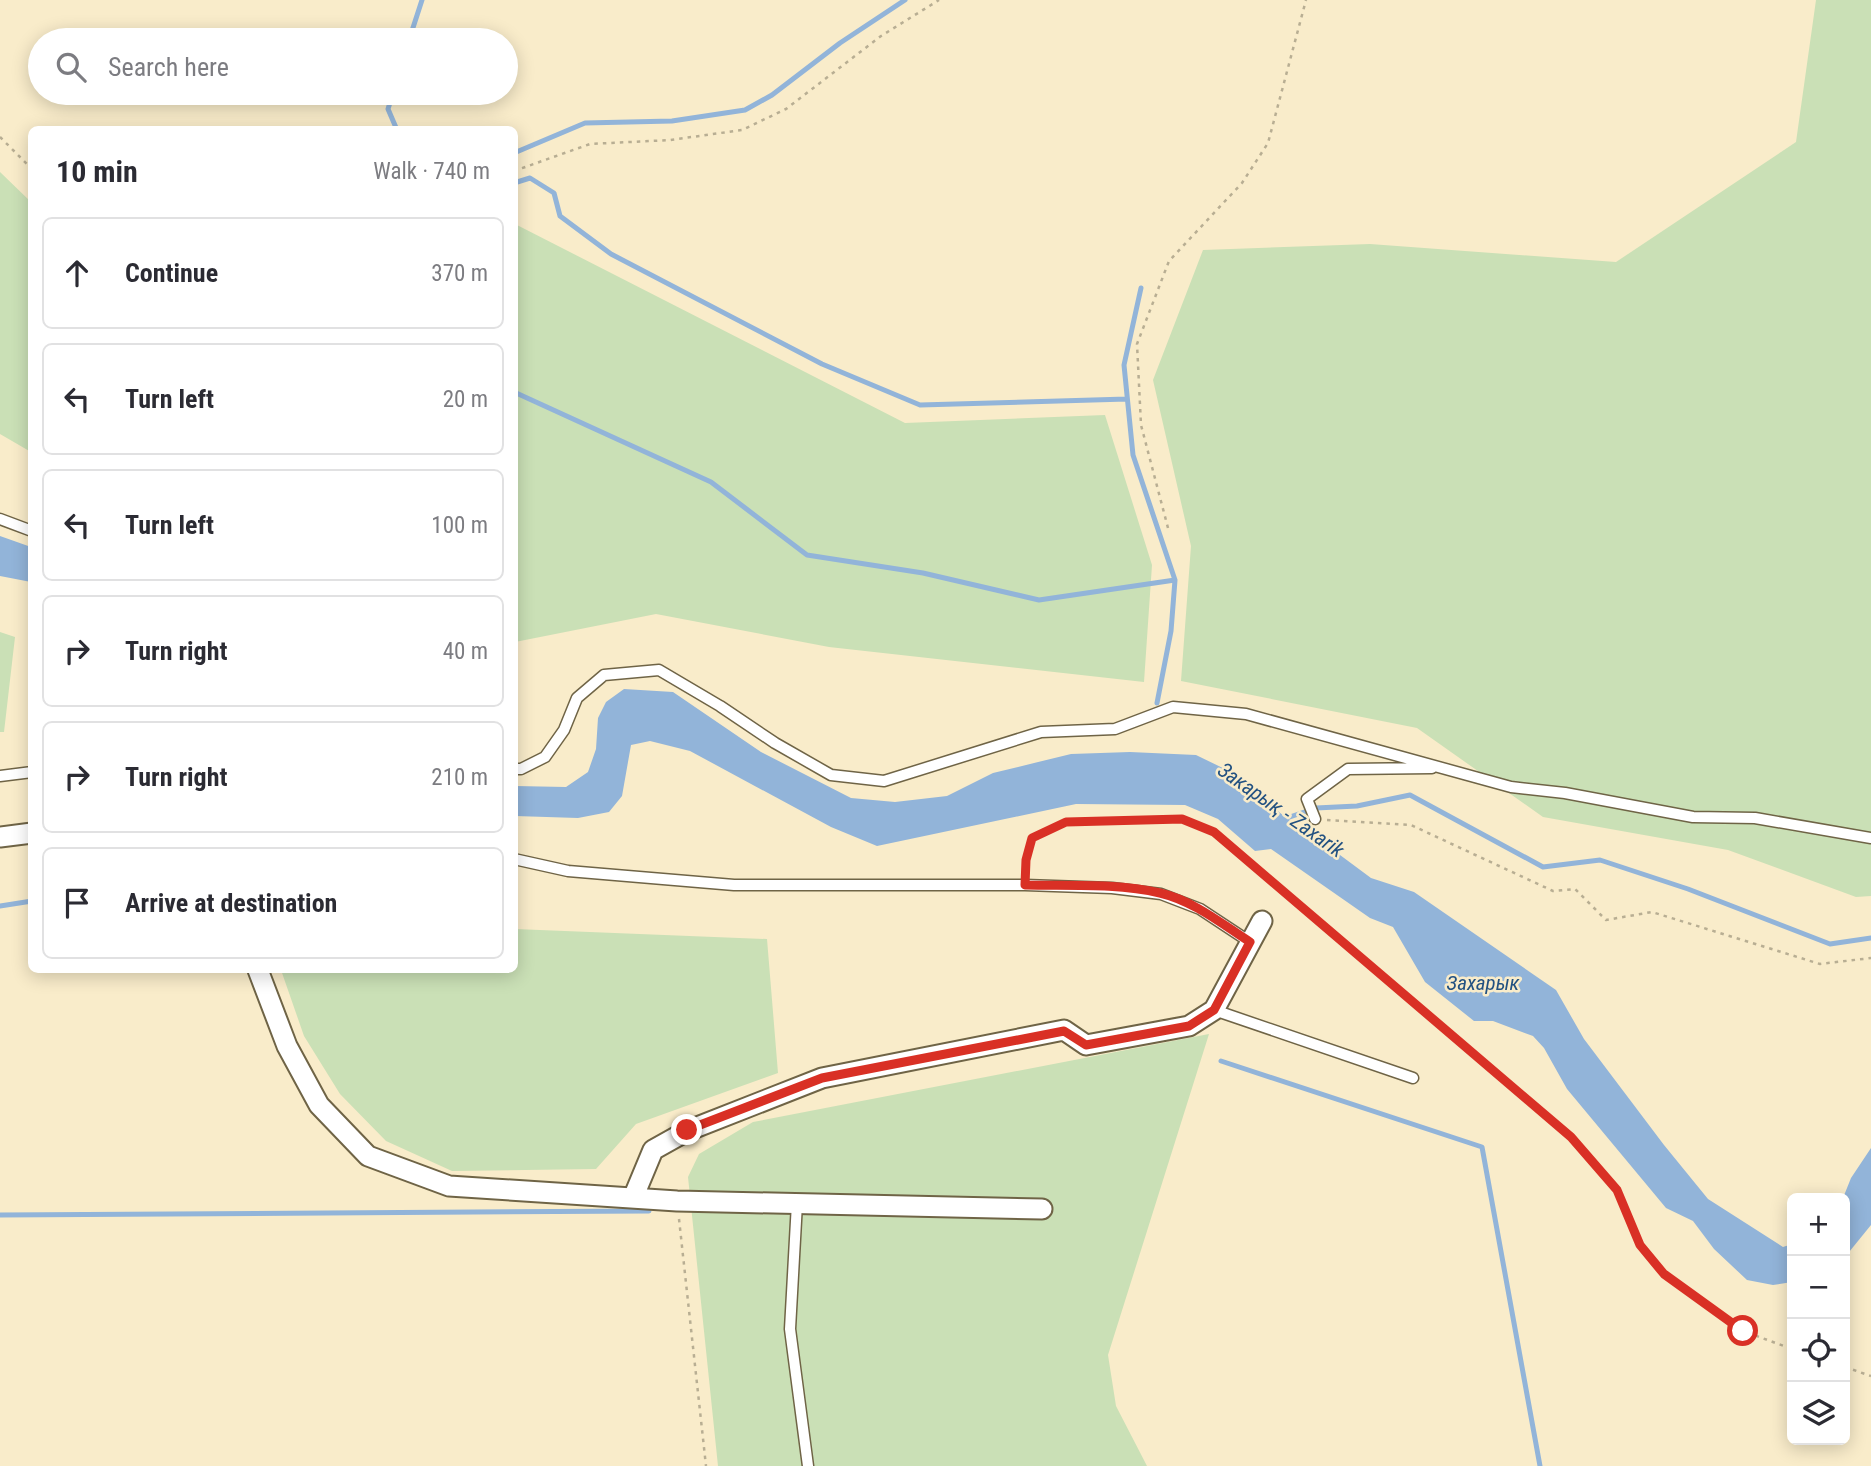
<!DOCTYPE html>
<html lang="en">
<head>
<meta charset="utf-8">
<style>
  :root { --surface:#fff; --page:#f2f2f3; --text:#2b2b33; --muted:#7c7c81; --line:#e1e1e2 }
  body { margin:0; font-family:"Roboto Condensed",sans-serif; background:var(--page); color:var(--text) }
  .controls { position:absolute; right:21px; bottom:21px; display:grid; overflow:hidden; border-radius:10px; box-shadow:0 4px 18px #0003 }
  .controls button { width:63px; height:63px; display:grid; place-items:center; padding:0; border:0; border-bottom:2px solid var(--line); background:var(--surface); color:var(--text); font:35px sans-serif }
  .stop { position:absolute; width:21px; height:21px; margin:-16px; border:5px solid #d93025; border-radius:50%; background:#fff }
  .stop.end { background:#d93025; border-color:#fff; box-shadow:0 2px 7px #0008 }
  .list { margin:0; padding:0; list-style:none }
  h2 { display:flex; justify-content:space-between; align-items:center; height:91px; margin:0; padding:0 28px; font-size:30px }
  h2 small { font-size:23px; font-weight:400; color:var(--muted) }
  .list li { display:grid; grid-template-columns:46px 1fr auto; gap:21px; align-items:center; box-sizing:border-box; height:112px; margin:0 14px 14px; padding:0 14px; border:2px solid var(--line); border-radius:10px }
  .list b { display:block; font-size:26px; white-space:nowrap }
  .list em { font-size:23px; font-style:normal; color:var(--muted) }
  .icon { flex:none; width:38px; height:38px; fill:none; stroke:currentColor; stroke-width:2; stroke-linecap:round; stroke-linejoin:round }
  .map { position:relative; flex:none; width:1871px; height:1466px; overflow:hidden }
  .search { position:absolute; background:var(--surface); box-shadow:0 4px 18px #0003; left:28px; top:28px; width:490px; height:77px; display:flex; align-items:center; gap:18px; box-sizing:border-box; padding:0 24px; border-radius:38px; color:var(--muted); font-size:26px }
  .panel { position:absolute; background:var(--surface); box-shadow:0 4px 18px #0003; left:28px; top:126px; width:490px; height:847px; border-radius:10px }
  .map>svg:first-child { display:block }
  .green { fill:#cae0b6 }
  .water { fill:#92b4d9 }
  .lines { fill:none; stroke-linecap:round; stroke-linejoin:round }
  .stream { stroke:#92b4d9; stroke-width:5 }
  .lane-casing { stroke:#6f6446; stroke-width:13 }
  .street-casing { stroke:#6f6446; stroke-width:23 }
  .path { stroke:#b8ae93; stroke-width:2.5; stroke-dasharray:3.5 5; stroke-linecap:butt }
  .lane { stroke:#fff; stroke-width:10 }
  .street { stroke:#fff; stroke-width:19 }
  .route { stroke:#d93025; stroke-width:9 }
  .labels { text-anchor:middle; stroke-width:5; stroke-linejoin:round; paint-order:stroke }
  .water-label { font-size:21px; font-style:italic; fill:#225181; stroke:#f9ecca }
</style>
</head>
<body>
<div class="map">
<svg width="1871" height="1466" viewBox="0 0 1871 1466">
  <rect width="100%" height="100%" fill="#f9ecca"/>
  <path class="green" d="M1816,0h55v896l-15,1 -128,-47 -185,-33 -126,-89 -236,-47 10,-135 -38,-166 50,-130 167,-6 246,18 180,-120z
    M0,172l31,30v250l-31,-18z
    M515,224l390,199 200,-8 47,150 -8,117 -315,-35 -173,-33 -141,28z
    M0,632l15,5 -11,95h-4z
    M515,929l252,10 11,134 -142,51 -40,45 -144,2 -66,-30 -46,-47 -36,-58 -23,-66h233z
    M1209,1034l-101,321 8,51 31,60h-429l-30,-289 11,-23 54,-32z"/>
  <path class="water" d="M0,536l31,11v35l-31,-6z
    M624,689l49,3 88,60 90,46 44,4 52,-6 46,-23 78,-19 59,-2 66,3 33,16 61,50 19,11 62,46 43,14 142,98 28,49 80,106 44,54 75,48 9,-3v38l-19,3 -26,-5 -33,-31 -21,-28 -27,-13 -99,-119 -23,-41 -11,-12 -40,-15h-19l-49,-39 -32,-55 -23,-9 -99,-69 -16,2 -37,-32 -33,-14 -109,-1 -199,42 -46,-19 -141,-76 -40,-10 -19,4 -9,51 -13,16 -31,6 -63,-2v-30l51,1 22,-15 8,-23 2,-31 8,-16z
    M1871,1148v77l-26,32v-59h-2l8,-20z"/>
  <g class="lines">
    <path class="stream" d="M409,40l13,-40
      M393,93l-5,16 9,21
      M514,153l71,-30 87,-2 73,-11 27,-15 68,-52 65,-43
      M514,183l16,-5 24,15 6,23 51,38 211,110 98,41 207,-6
      M1141,288l-17,77 9,90 42,125 -4,51 -14,72
      M514,392l197,90 96,73 116,18 116,27 136,-20
      M1281,820l35,-12 41,-2 53,-11 133,72 57,-7 88,29 142,55 41,-6
      M0,906l32,-5
      M1221,1061l261,86 58,319
      M0,1215l649,-4"/>
    <g class="lane-casing">
      <path id="lane" d="M0,519l32,12
        M514,769h7l24,-12 19,-27 13,-32 27,-23 55,-5 61,36 55,37 56,32 53,6 157,-49 74,-3 58,-22 73,7 265,73 54,6 128,24 62,1 116,20
        M0,776l32,-4
        M1315,819l-8,-20 41,-30 84,-1
        M514,859l54,12 166,14h291l87,3 49,6 39,15 50,33
        M1214,1010l199,68
        M797,1203l-7,126 18,137"/>
    </g>
    <g class="street-casing">
      <path id="street" d="M0,837l32,-4
        M258,970l29,76 32,59 49,51 81,30 228,15 365,8
        M633,1198l20,-48 34,-19 135,-53 242,-48 22,15 103,-19 25,-16 48,-89"/>
    </g>
    <path class="path" d="M0,137l32,32
      M514,171l76,-27 80,-4 72,-10 44,-21 95,-73 58,-36
      M1168,528l-27,-103 -4,-81 32,-83 73,-78 26,-40 38,-143
      M1327,820l84,5 142,66 22,-2 31,31 46,-8 168,52 51,-6
      M1026,870v-10l6,-22 34,-16 116,-3 32,13 357,305 46,53 23,56 24,28 79,57 49,18
      M679,1219l27,247
      M1845,1367l26,9"/>
    <use href="#lane" class="lane"/>
    <use href="#street" class="street"/>
  </g>
  <g class="lines">
    <path class="route" d="M687,1130l135,-52 242,-47 22,14 103,-19 25,-16 36,-68c-28,-18 -56,-41 -90,-49 -43,-10 -91,-7 -135,-8l1,-25 6,-22 34,-16 116,-3 32,13 357,305 46,53 23,55 24,29 79,57"/>
  </g>
  <g class="labels">
    <g class="water-label">
      <text transform="translate(1281 810) rotate(35)" y="7">Закарық - Zaxarik</text>
      <text x="1483" y="990">Захарык</text>
    </g>
  </g>
</svg>
<div class="controls">
<button>+</button>
<button>−</button>
<button><svg class="icon" aria-label="locate" viewBox="0 0 24 24"><circle cx="12" cy="12" r="6"/><path d="M12 2v4M12 18v4M2 12h4M18 12h4"/></svg></button>
<button><svg class="icon" aria-label="layers" viewBox="0 0 24 24"><path d="M12 4l9 5-9 5-9-5zM3 14l9 5 9-5"/></svg></button>
</div>
<div class="stop" style="left:1743px;top:1331px"></div>
<div class="stop end" style="left:687px;top:1130px"></div>
<div class="search"><svg class="icon" aria-label="search" viewBox="0 0 24 24"><circle cx="10" cy="10" r="6"/><path d="M15 15l6 6"/></svg>Search here</div>
<section class="panel">
<h2>10 min<small>Walk · 740 m</small></h2>
<ul class="list">
<li><svg class="icon" aria-label="ahead" viewBox="0 0 24 24"><path d="M12 20V5M6 11l6-6 6 6"/></svg><div><b>Continue</b></div><em>370 m</em></li>
<li><svg class="icon" aria-label="left" viewBox="0 0 24 24"><path d="M17 20v-9H6M10 6l-5 5 5 5"/></svg><div><b>Turn left</b></div><em>20 m</em></li>
<li><svg class="icon" aria-label="left" viewBox="0 0 24 24"><path d="M17 20v-9H6M10 6l-5 5 5 5"/></svg><div><b>Turn left</b></div><em>100 m</em></li>
<li><svg class="icon" aria-label="right" viewBox="0 0 24 24"><path d="M7 20v-9h11M14 6l5 5-5 5"/></svg><div><b>Turn right</b></div><em>40 m</em></li>
<li><svg class="icon" aria-label="right" viewBox="0 0 24 24"><path d="M7 20v-9h11M14 6l5 5-5 5"/></svg><div><b>Turn right</b></div><em>210 m</em></li>
<li><svg class="icon" aria-label="arrive" viewBox="0 0 24 24"><path d="M6 21V4h12l-3 4 3 4H6"/></svg><div><b>Arrive at destination</b></div></li>
</ul>
</section>
</div>
</body>
</html>
